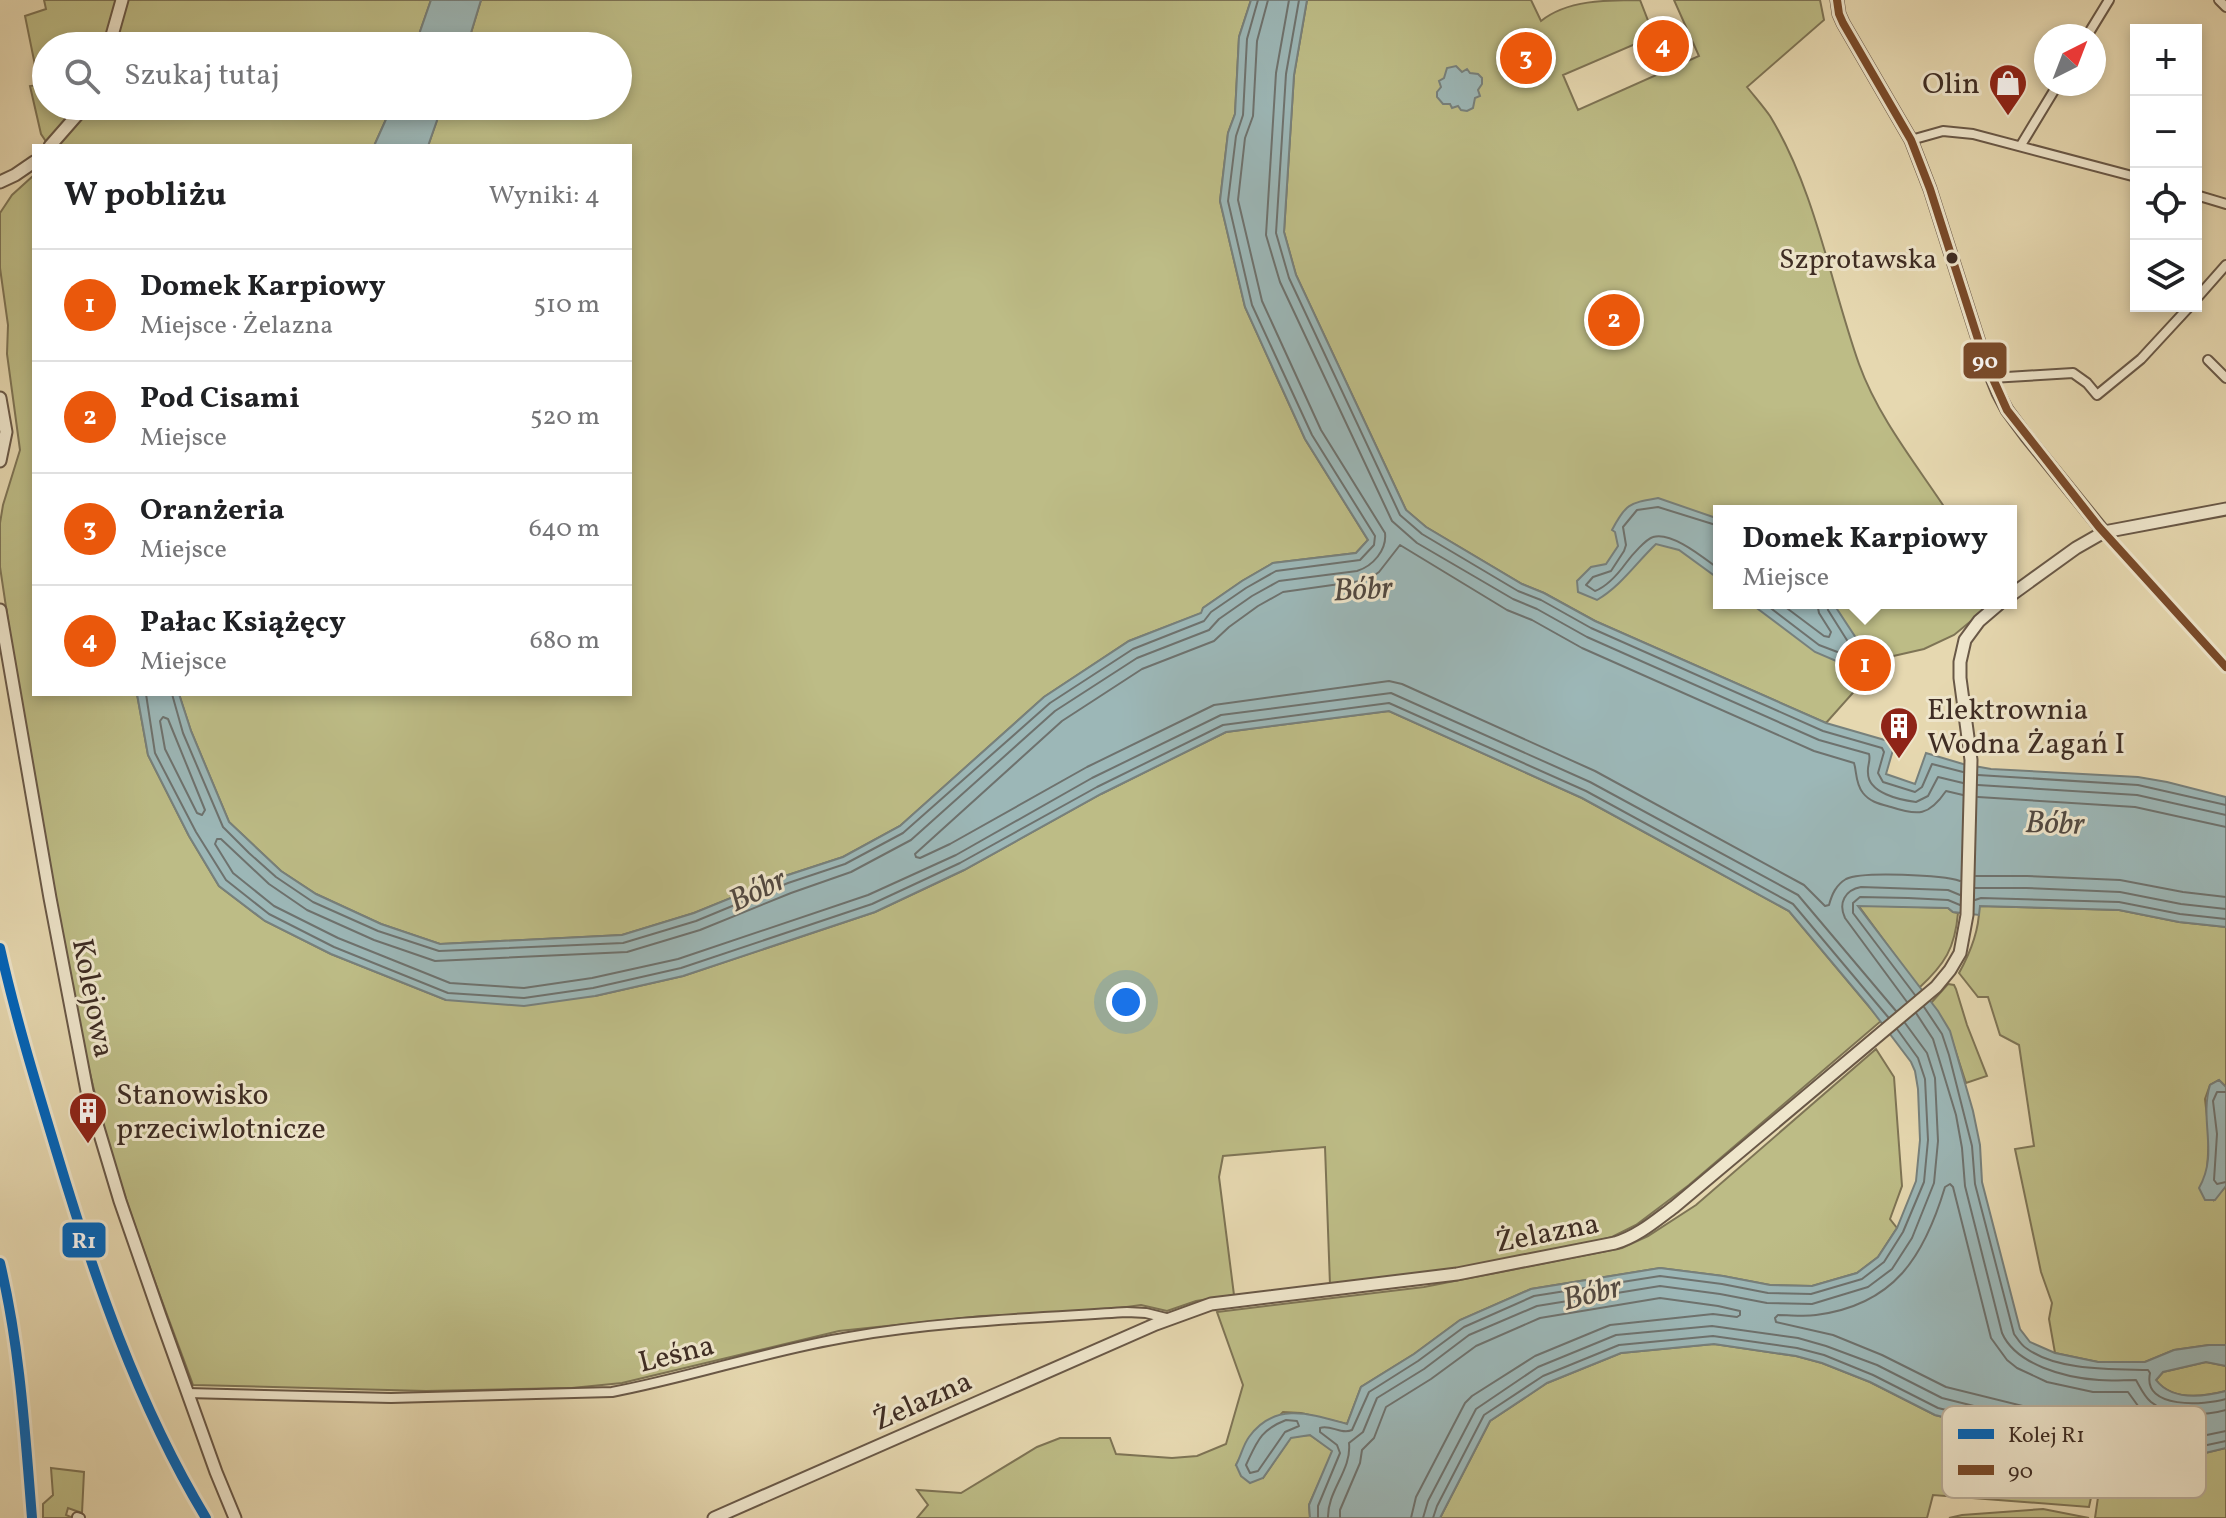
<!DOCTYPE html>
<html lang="pl">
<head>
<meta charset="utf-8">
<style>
  :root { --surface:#fff; --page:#f6f6f6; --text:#202124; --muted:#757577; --line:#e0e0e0; --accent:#ea580c }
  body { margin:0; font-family:Vollkorn,serif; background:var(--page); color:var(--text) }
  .controls { position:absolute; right:24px; top:24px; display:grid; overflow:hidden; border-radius:0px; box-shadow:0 4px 12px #0003 }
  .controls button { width:72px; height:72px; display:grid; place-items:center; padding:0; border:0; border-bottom:2px solid var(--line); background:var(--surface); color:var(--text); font:40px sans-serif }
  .compass { position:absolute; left:2034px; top:24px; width:72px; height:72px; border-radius:50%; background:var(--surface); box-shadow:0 4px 12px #0003; rotate:42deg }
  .you { position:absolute; left:1126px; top:1002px; width:28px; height:28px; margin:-20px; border:6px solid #fff; border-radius:50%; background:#1a73e8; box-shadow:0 0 0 12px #1a73e833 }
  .badge { display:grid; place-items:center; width:52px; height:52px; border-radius:50%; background:var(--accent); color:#fff; font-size:26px; font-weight:700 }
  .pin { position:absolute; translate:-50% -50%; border:4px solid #fff; box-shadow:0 2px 8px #0006 }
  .popup { position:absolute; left:1713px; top:505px; width:304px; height:104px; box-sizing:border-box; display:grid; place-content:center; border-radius:0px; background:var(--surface); filter:drop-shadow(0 2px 6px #0005); font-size:26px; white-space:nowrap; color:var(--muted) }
  .popup b { font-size:30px; color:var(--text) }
  .popup::after { content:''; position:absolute; left:50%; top:100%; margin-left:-16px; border:16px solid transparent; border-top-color:var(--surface) }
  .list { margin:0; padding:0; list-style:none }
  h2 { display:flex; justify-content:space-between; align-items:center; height:104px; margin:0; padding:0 32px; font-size:34px }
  h2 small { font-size:26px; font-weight:400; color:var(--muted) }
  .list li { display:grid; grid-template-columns:52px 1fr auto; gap:24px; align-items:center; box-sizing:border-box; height:112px; padding:0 32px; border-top:2px solid var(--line) }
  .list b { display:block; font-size:30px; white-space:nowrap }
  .list p { margin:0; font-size:26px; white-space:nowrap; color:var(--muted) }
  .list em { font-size:26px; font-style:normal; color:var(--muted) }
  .icon { flex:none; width:44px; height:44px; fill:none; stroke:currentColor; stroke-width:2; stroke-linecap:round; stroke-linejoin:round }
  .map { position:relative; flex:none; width:2226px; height:1518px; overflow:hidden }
  .search { position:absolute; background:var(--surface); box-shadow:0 4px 12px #0003; left:32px; top:32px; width:600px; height:88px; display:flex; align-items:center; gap:20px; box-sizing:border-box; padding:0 28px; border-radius:44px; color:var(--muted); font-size:30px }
  .panel { position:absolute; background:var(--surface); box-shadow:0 4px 12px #0003; left:32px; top:144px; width:600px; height:552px; border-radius:0px }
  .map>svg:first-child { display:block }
  .green { fill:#bdbc86; stroke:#7e7455; stroke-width:2 }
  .water { fill:#9cb7b7; stroke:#77807c; stroke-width:2 }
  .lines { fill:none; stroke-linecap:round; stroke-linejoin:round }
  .shore { stroke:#6e726e; stroke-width:2 }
  .minor-casing { stroke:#695847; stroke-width:12 }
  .tertiary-casing { stroke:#695847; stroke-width:15 }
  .minor { stroke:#efe6cc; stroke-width:8 }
  .tertiary { stroke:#efe6cc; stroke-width:11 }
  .bus-1-casing { stroke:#efe6cc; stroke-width:14 }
  .bus-1 { stroke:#7a4b2a; stroke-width:8 }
  .rail-1-casing { stroke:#efe6cc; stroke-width:16 }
  .rail-1 { stroke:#0065bd; stroke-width:10 }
  .bus-dot { fill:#3f2d24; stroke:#efe6cc; stroke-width:3 }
  .labels { text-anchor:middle; stroke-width:6; stroke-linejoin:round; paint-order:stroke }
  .bus-label { font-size:28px; fill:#3f2d24; stroke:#efe6cc; text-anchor:end }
  .poi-label { font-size:30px; fill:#3f2d24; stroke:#efe6cc; text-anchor:start }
  .street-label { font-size:30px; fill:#3f2d24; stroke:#efe6cc }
  .water-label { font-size:32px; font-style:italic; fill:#524941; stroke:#efe6cc }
  .key { fill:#efe6cc; stroke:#baae9a; stroke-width:2 }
  .key-label { font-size:22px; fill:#3f2d24 }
  .line-badge { stroke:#efe6cc; stroke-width:3 }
  .badge-label { font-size:22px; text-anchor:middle; font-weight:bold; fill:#fff }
</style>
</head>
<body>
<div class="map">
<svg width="2226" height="1518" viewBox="0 0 2226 1518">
  <rect width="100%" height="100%" fill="#e6d8b0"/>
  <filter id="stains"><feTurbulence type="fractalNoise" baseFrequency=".0025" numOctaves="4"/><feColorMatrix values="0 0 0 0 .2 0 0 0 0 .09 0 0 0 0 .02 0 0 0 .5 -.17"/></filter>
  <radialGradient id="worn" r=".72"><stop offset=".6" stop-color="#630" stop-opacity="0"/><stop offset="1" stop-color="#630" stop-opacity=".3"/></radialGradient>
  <path class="green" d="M44,0h387l-16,46h-369v60h346l-18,40h-325l-8,-12 -11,-48 9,-1 -14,-69 21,-7z
    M481,0h770l-12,37 -4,77 -7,19 -8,68 25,106 60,132 63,101 -12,13 -83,10 -31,18 -39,27 -1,5 -73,28 -85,56 -144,129 -57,31 -58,19 -91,37 -72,22 -182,9 -59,-20 -65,-30 -35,-23 -52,-49 -38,-91 -12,-37h451v-548h-202l14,-40h176v-60h-151z
    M1307,0h224l10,21c26,-21 65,-21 99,-21l14,36 -91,39 15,35 121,-54 -25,-56h146l4,20 -77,67c8,10 16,19 23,29 46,76 60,166 89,248 19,53 57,100 88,147h-228v92h274l-39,32 -30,14 -57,13 1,14 -42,47 -231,-102 -51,-28 -22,-9 -96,-57 -20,-17 -110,-235 -12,-43 10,-157z
    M34,175v519h103l11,61 41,81 30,50 46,35 66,33 115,46 149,-4 88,-20 192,-64 89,-42 137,-76 125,-62 163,-21 193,87 207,113 92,110 -192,164 -53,40 -24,12 -52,13 -106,21 -124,14 -5,-138 -102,9 -4,21 15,118 -38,6 -29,10 -26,-6 -51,7 -108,4 -143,15 -217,52 -50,5 -146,3 -233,-6c-36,-98 -75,-197 -100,-299 -42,-170 -67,-346 -93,-519v-44l3,-18 17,-55 -13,-96 1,-29 -8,-57v-55l12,-18z
    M1858,905l90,3 5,4 5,1c-3,35 -13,51 -39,75z
    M1979,906l140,4 60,12 47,5v160l-7,-7 -9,5 -5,14 4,35 -2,40 7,26 12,-14v159h-17l-35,5 -29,12h-47l-43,-9 -6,-34 3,-16 -11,-31 -26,-123 19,-3 -15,-101 -19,-10 -12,-38h-10l-19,-24c11,-20 21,-44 20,-67z
    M1948,984l6,1 2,4 11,36 20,51 -21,7 -17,-52 -18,-28z
    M1876,1049l18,28 8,109 -12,33 7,9 -19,29 -21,16 -45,13 -42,-1 -47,-9 -63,-8 -129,21 -71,31 -46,34 -53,33 -14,37 -46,-11 -18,-1 -41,42 -6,11 27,13 28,-41 19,-2 23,16 -24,54 1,13h-393l11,-13 -11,-15 44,3 76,-46 23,-9h50l6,16 56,4 25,-2 29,-12 17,-59 -26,-73 207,-25 198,-39 26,-12 48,-31z
    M1714,1344l82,12 26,7 48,19 65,33 165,41 -11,51 -156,-12 -6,23h-487l50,-97 57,-38 74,-30z
    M2206,1362l20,4v25c-24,6 -54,10 -70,-11l7,-8z
    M2226,1448v70h-131l9,-62 76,3z
    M51,1468l33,4 -2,41 -14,-5 -2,7 7,3h-30v-14l10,-9z
    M2043,1509l46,9h-140l13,-3z"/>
  <path class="water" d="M431,0h50l-14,46h-52z
    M1251,0h56l-13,75 -10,157 12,43 110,235 20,17 96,57 22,9 51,28 231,102 69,20 -9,31 29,10 11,-31 37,11 28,5 147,8 29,5 59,15v130l-47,-5 -60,-12 -139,-4 -1,9 -26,-3 -5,-4 -90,-2 80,105 12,20 23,80 7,34 2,37 38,147 10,13 25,11 43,9h47l29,-12 35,-5h17v21l-20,-4 -43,10 -7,8c16,21 47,17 70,11v57l-46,11 -80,-3 -165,-41 -65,-33 -48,-19 -26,-7 -82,-12 -93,9 -74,30 -57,38 -50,97h-130l-1,-13 23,-54 -22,-16 -19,3 -28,40 -13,5 -9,-7 -5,-11c5,-9 7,-20 13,-28 26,-36 62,-23 98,-13l14,-37 53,-33 46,-34 71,-31 129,-21 63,8 47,9 42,1 45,-13 21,-16 19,-29 19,-47 4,-41 -2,-51 -3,-18 -4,-9 -43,-57 -79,-94 -207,-113 -193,-87 -163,21 -125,62 -137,76 -89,42 -192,64 -88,20 -71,10 -78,-6 -115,-46 -66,-33 -46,-35 -30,-50 -41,-81 -11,-61h42l12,37 38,91 52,49 35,23 65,30 59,20 182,-9 72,-22 91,-37 58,-19 57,-31 144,-129 85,-56 72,-28 2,-5 39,-27 31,-18 83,-10 12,-13 -63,-101 -60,-132 -25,-106 8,-68 7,-19 4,-77z
    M1456,66l6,6 5,-3 3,4 8,1 4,4v6l-4,6 2,6 -5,2 -2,10 -6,3 -6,-1 -3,-4 -6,2 -2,-4h-7l-6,-7v-5l4,-5 -2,-6 5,-3 3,-10z
    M392,106h50l-14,40h-54z
    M1658,498l61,21v60l-40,-29 -23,-6c-20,19 -35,42 -59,56l-19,-8 -1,-11 14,-14 15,-3 12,-18 -3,-14 -3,-2c14,-27 18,-27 46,-32z
    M1750,603h83l25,38 3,11 -6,10 -13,5 -1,-4 -26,-11z
    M2219,1080l7,7v99l-11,14h-10l-6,-12c20,-35 0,-67 11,-103z"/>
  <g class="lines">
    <path class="shore" d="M1268,0l-11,41 -4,75 -8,22 -7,62 24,101 59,129 64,103c2,17 -12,33 -28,38l-78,10 -27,15 -33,23 -10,11 -72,28 -82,53 -144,129 -60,32 -60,21 -91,37 -73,22 -192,9 -61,-21 -67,-30 -38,-26 -48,-45h-4l-2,5 18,29 41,33 64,32 112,45 74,5 68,-10 86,-19 190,-64 88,-40 136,-77 129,-63 170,-22 199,89 208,113 98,116
      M1289,0l-13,73 -10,162 14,47 112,239 25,22 96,56 24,10 50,28 232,103 50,14c2,7 -2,11 -1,19 0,20 32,27 48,29l12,-6 10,-19 25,6
      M1299,0l-13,74 -10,159 13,45 111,237 22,19 96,57 23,9 50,28 232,103 59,17 2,4 -6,21 5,9 32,10 7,-5 10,-23 31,8
      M1719,526l-61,-19 -21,3 -14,17 3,18 -2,6 -13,20 -18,6 -7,8 9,6c13,-5 23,-17 31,-28 5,-7 20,-24 27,-26 19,-6 52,22 66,32
      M1764,603l55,42 29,11 4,-5 -2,-6 -22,-35 -1,-7
      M1780,603l44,33 5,1 2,-5 -12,-19 -2,-10
      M146,694l9,59 41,79 30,48 43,34 65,33 114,46 76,5 69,-10 88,-20 191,-64 88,-41 137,-76 126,-62 166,-22 197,88 207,113 95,113
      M172,694l11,39 40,94 26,26 27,24 37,25 65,29 61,20 184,-8 73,-22 92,-38 57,-19 58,-31 147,-130 83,-54 71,-28 7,-9 35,-24 30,-17 84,-11 14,-15 1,-9 -63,-101 -60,-130 -24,-104 8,-65 7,-21 4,-76 11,-39
      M163,717l5,2 37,91 -3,5 -5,-2 -32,-64 -5,-28z
      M1978,775l160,10 88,20
      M1978,785l159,10 89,20
      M1978,797l157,10 91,20
      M1976,876h51l93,4 63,12 43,5
      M1960,881c-17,-6 -98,-10 -114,-2 -10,6 -14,15 -17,26l-4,1 -21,-21 -209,-114 -193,-87 -13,-3 -175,24 -127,62 -137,77 -30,14 -4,-1 -1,-3 147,-133 80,-52 72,-28 15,-14 29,-21 25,-14 85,-12 11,-8 21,-27 107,65 25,10 50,28 232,103 40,12c3,9 1,20 9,30 7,9 17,11 28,14 27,9 38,9 55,-16l17,4
      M1975,888h51l94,4 61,12 45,5
      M1975,900l6,-2 138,4 61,12 46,5
      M1915,995l-62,-82v-10l7,-6 48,1 40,2 12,5
      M1907,1002l-62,-84c-7,-15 0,-28 16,-31l87,3 12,5
      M1924,1007l18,27 7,21 23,91 3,38 39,150c3,4 7,11 12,14 31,23 85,21 122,22l2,3c-8,37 55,32 76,26
      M1916,1013l17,26 23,76 6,33 3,38 37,147c14,32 64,45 97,47 12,1 25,0 37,0 4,7 8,16 15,22 19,16 52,14 75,8
      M2226,1092h-9l-4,9 4,33 -3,46 3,4 9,-2
      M1950,1184l3,3 38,151 16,22 10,8 30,14 46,10h35l13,18 20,12v5l-57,-1 -158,-39 -64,-32 -49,-20 -57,-13 -1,-4 3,-3c13,0 26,2 38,0 78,-10 108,-58 129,-128z
      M1286,1420l11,1 2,5 -14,6 -27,39 -8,2 -4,-8c11,-23 14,-35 40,-45z
      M1318,1518v-12l22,-53 -3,-8 -17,-13v-4c10,-4 21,7 32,2l17,-38 49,-31 46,-34 70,-31 126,-20 62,8 46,9 43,1 51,-15 22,-17 19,-30 21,-50 4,-42 -3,-61 -7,-21 -21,-29
      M1328,1518c-1,-27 24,-48 21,-75l14,-11 14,-34 47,-29 45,-34 68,-29 123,-20 60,8 47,9 45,1 56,-17 24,-18 20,-31 22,-55 4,-42 -3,-63 -8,-25 -22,-30
      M1340,1518v-8l20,-47 2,-13 12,-12 12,-31 45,-28 45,-33 64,-28 120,-20 58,8 22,5v4l-3,2 -24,-3 -103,11 -75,31 -63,40 -7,7 -49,94 -5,21
      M1423,1518l5,-17 48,-92 62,-42 78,-32 96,-9 86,12 28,8 51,19 65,33 160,40 76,3 48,-10
      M1433,1518l4,-12 47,-91 59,-39 76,-31 94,-9 84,12 27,7 49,20 65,33 163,40 78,3 47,-10"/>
    <g class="minor-casing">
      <path id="minor" d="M2219,0l7,7
        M2087,36l22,-36
        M1911,140l32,-9 30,3 163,43
        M2021,145l37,-61
        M2196,195l30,9
        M2196,299l30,-34
        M2208,360l18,18
        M1991,378l82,-5 14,10 10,12 44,-36 49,-53
        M2104,532l122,135
        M187,1393l204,5 221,-6c80,-15 157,-42 237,-55 92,-16 185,-19 278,-25l19,1 24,6
        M77,1517l3,1"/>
    </g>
    <g class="tertiary-casing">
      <path id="tertiary" d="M1837,0l2,14 4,9 68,117 19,49 55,172 13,32 9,17 20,27 77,95
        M109,46l13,-46
        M50,146l35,-40
        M0,182l15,-7 19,-13
        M0,398l6,34 -6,29
        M2011,595l65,-47 28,-16 122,-23
        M0,610l50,288 37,193 33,110 40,115 56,156 19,46
        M714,1518l442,-194 55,-20 246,-30 158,-31c23,-7 40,-22 59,-36l262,-220 14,-17 10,-17 7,-38 4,-155 -11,-82v-16l5,-22 14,-19 21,-18"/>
    </g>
    <use href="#minor" class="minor"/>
    <use href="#tertiary" class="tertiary"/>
    <g class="bus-1-casing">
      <path id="bus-1" d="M1837,0l2,14 4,9 68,117 19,49 55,172 22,49 92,117 127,140"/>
    </g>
    <use href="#bus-1" class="bus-1"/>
    <g class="rail-1-casing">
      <path id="rail-1" d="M0,948c15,67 35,133 55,199 38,127 82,257 151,371
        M0,1263c20,84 25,169 32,255"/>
    </g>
    <use href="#rail-1" class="rail-1"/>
  </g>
  <defs>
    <g id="shop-pin" transform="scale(2)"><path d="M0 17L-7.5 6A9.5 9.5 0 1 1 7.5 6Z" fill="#8f2418" stroke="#efe6cc"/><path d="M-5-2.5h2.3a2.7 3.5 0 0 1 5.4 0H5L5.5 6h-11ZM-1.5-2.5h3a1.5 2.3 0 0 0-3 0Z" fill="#fff"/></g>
    <g id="building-pin" transform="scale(2)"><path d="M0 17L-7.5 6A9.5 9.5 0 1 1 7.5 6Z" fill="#8f2418" stroke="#efe6cc"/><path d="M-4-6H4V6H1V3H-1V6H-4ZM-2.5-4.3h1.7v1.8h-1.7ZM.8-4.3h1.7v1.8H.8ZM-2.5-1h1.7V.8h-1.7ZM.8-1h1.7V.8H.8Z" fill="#fff"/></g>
  </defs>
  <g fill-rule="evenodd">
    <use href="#shop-pin" x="2008" y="83"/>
    <use href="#building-pin" x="1899" y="726"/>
    <use href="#building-pin" x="88" y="1111"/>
  </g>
  <circle class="bus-dot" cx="1952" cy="258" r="7"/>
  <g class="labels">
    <g class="bus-label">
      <text x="1937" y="268">Szprotawska</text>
    </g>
    <g class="poi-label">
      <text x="1980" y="93" text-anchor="end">Olin</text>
      <text x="1927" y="719">Elektrownia<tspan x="1927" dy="34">Wodna Żagań I</tspan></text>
      <text x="116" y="1104">Stanowisko<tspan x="116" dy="34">przeciwlotnicze</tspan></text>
    </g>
    <g class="street-label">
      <text transform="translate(94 998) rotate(79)" y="10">Kolejowa</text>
      <text transform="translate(1547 1232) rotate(-11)" y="10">Żelazna</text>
      <text transform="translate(676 1353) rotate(-14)" y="10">Leśna</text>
      <text transform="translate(922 1400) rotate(-24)" y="10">Żelazna</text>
    </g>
    <g class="water-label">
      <text transform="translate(1363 588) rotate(-3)" y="11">Bóbr</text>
      <text transform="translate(2055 822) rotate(2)" y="11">Bóbr</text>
      <text transform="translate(757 889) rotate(-26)" y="11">Bóbr</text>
      <text transform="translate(1592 1292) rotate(-14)" y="11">Bóbr</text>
    </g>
  </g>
  <rect x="1942" y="1406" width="264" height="92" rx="12" class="key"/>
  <rect x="1958" y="1429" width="36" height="10" fill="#0065bd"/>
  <rect x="1958" y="1465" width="36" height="10" fill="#7a4b2a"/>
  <g class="key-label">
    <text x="2008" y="1442">Kolej R1</text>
    <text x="2008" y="1478">90</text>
  </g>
  <g class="line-badge">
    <rect x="1962" y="341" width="46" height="39" rx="8" fill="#7a4b2a"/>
    <rect x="61" y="1221" width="46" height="38" rx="8" fill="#0065bd"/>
  </g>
  <g class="badge-label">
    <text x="1985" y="368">90</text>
    <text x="84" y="1248">R1</text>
  </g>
  <rect width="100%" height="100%" filter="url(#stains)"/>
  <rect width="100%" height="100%" fill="url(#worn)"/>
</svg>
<div class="controls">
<button>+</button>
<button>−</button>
<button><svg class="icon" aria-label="locate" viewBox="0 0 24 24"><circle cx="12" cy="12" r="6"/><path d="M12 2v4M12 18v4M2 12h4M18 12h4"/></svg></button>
<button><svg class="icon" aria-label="layers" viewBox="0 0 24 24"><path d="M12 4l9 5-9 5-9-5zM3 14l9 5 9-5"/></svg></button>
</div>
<svg class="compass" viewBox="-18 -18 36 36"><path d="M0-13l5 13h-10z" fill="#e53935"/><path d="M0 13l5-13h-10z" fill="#757577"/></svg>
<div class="you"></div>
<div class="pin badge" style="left:1865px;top:665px">1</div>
<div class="popup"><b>Domek Karpiowy</b>Miejsce</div>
<div class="pin badge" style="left:1614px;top:320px">2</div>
<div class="pin badge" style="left:1526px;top:58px">3</div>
<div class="pin badge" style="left:1663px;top:46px">4</div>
<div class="search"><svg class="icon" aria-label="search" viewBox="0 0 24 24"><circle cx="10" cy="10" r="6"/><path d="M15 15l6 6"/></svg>Szukaj tutaj</div>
<section class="panel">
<h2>W pobliżu<small>Wyniki: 4</small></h2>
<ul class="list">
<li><span class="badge">1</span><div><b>Domek Karpiowy</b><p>Miejsce · Żelazna</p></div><em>510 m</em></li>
<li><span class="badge">2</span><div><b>Pod Cisami</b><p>Miejsce</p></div><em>520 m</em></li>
<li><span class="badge">3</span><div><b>Oranżeria</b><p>Miejsce</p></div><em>640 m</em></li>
<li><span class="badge">4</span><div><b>Pałac Książęcy</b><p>Miejsce</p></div><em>680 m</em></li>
</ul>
</section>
</div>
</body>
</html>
